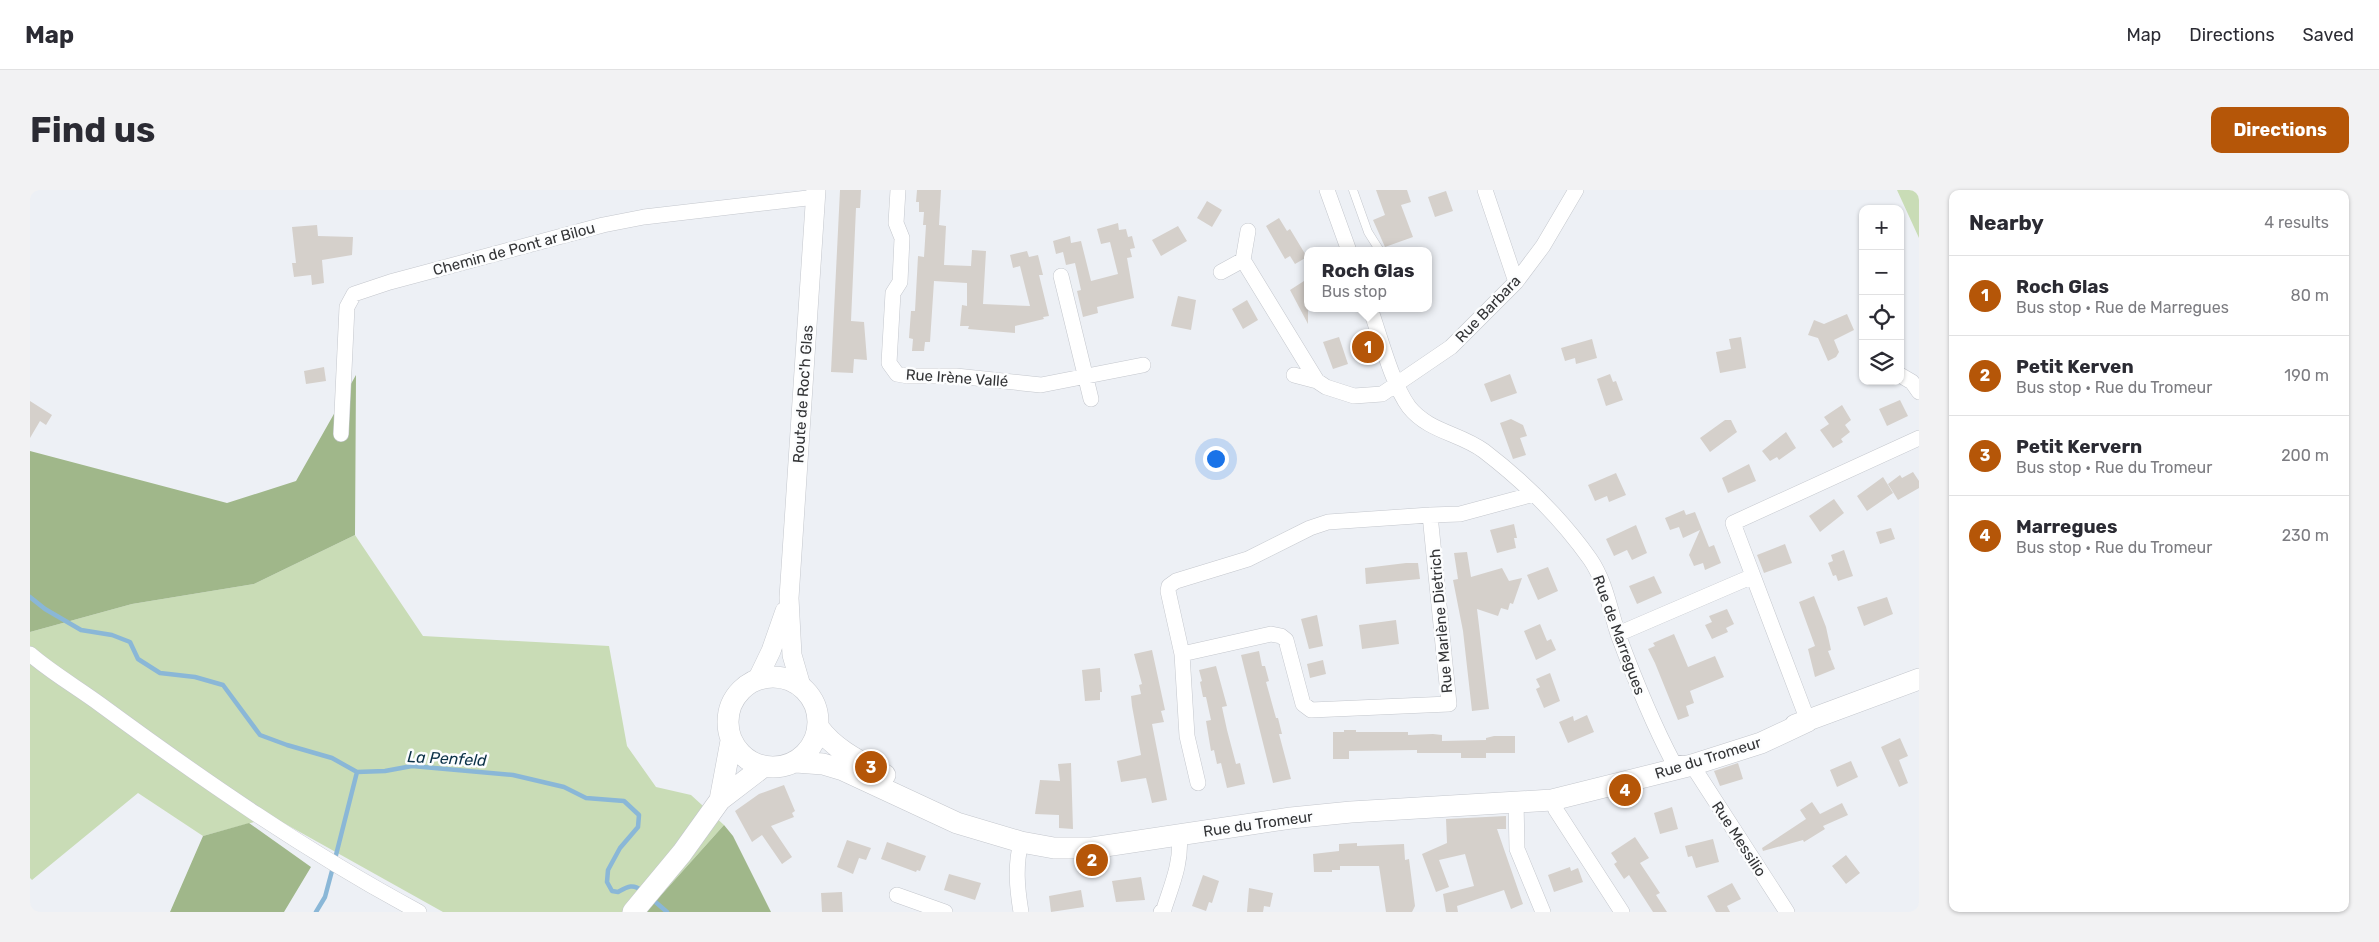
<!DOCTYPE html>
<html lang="en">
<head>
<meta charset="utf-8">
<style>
  :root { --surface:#fff; --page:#f2f2f3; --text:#2b2b33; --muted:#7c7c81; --line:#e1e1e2; --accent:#b55608 }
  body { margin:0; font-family:Rubik,sans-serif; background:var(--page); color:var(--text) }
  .controls { position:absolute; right:15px; top:15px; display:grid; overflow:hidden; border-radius:10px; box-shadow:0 1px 4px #0004 }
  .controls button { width:45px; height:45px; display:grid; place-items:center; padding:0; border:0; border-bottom:1px solid var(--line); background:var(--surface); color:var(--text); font:25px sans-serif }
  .you { position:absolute; left:1185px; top:268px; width:18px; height:18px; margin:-12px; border:4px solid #fff; border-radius:50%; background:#1a73e8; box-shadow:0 0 0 8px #1a73e833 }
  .badge { display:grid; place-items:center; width:32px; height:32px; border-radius:50%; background:var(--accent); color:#fff; font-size:16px; font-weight:700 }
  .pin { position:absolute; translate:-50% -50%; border:2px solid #fff; box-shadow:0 1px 5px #0006 }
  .popup { position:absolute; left:1274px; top:57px; width:128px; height:65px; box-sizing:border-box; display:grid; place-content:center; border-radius:10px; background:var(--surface); filter:drop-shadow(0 1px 4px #0005); font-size:16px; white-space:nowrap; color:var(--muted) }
  .popup b { font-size:19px; color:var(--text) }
  .popup::after { content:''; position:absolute; left:50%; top:100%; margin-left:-10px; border:10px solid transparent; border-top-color:var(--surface) }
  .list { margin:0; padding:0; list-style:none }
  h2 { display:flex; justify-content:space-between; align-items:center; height:65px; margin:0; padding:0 20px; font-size:21px }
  h2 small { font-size:16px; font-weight:400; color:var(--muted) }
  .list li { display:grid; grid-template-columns:32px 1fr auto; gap:15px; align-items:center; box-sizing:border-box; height:80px; padding:0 20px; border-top:1px solid var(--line) }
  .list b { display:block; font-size:19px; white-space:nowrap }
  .list p { margin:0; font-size:16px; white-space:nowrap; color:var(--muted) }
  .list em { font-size:16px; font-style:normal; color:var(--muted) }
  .icon { flex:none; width:28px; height:28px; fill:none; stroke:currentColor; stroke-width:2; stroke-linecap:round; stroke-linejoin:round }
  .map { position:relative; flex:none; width:1889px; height:722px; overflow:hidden; border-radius:10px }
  header { display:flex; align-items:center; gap:30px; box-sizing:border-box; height:70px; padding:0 25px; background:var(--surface); border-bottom:1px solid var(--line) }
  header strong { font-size:24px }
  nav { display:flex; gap:28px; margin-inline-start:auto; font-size:18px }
  .intro { display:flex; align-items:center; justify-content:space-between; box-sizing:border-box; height:120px; padding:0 30px }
  h1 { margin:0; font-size:35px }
  .button { padding:12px 22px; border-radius:10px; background:var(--accent); color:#fff; font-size:18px; font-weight:700 }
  main { display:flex; gap:30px; padding:0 30px }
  aside { flex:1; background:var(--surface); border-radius:10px; box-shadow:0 1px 4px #0004 }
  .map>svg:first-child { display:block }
  .green { fill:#c9dcb6 }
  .forest { fill:#a0b78a }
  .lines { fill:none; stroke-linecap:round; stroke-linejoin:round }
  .stream { stroke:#8ab7d7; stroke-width:4.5 }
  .building { fill:#d5d0cb }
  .service-casing { stroke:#c4c7cd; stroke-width:9 }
  .minor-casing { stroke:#c4c7cd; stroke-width:16 }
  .tertiary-casing { stroke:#c4c7cd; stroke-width:20 }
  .secondary-casing { stroke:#c4c7cd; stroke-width:22 }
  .service { stroke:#fff; stroke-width:8 }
  .minor { stroke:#fff; stroke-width:15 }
  .tertiary { stroke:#fff; stroke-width:19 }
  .secondary { stroke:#fff; stroke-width:21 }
  .labels { text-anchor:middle; stroke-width:5; stroke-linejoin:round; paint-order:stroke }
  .street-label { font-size:15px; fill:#333436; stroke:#fcfdfe }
  .water-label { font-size:16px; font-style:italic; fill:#0b3147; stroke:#fcfdfe }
</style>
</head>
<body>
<header>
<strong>Map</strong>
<nav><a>Map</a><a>Directions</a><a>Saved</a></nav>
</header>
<div class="intro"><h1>Find us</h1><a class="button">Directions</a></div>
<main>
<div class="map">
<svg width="1889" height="722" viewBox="0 0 1889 722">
  <rect width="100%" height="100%" fill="#edf0f5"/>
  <path class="green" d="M1867,0h22v48z
    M325,345l68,101 186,10 18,100 29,41 35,8 33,30 -78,87h-203l-170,-95 -70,19 -65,-43 -106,87 -2,-2v-246l102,-28 122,-20z"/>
  <path class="forest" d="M326,185l-1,160 -101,49 -122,20 -102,28v-181l197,52 69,-22z
    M219,633l62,44 -27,45h-114l33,-76z
    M694,635l9,11 38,76h-125z"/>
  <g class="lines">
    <path class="stream" d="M0,407l15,12 36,21 31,5 18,7 8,17 22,14 35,4 28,8 37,50 27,10 45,13 25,14 28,-1 27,-5 101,9 51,12 22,11 38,3 15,14 -1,12 -18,21 -12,22 -1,12 5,9 6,1c9,-5 15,-9 24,-1
      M305,669l22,-87
      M622,709l15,13
      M286,722l9,-15 8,-30"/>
  </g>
  <path class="building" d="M810,0h21l-1,18h-4l-5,113 13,1 3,38 -13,-1 -1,14 -22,-1z
    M887,0h24l-2,35 7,1 -2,39 27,1 1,-16 14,1 -3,53 47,2 -10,-40 -7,2 -3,-13 17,-4 2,6 9,-2 5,20h-4l10,41 -6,1 1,2 -29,7v7l-47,-4 1,-3h-9l2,-21 5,1v-23l-33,-2 -4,61h-5l-1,9h-12l1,-12 -4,-1 2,-27h4l3,-55 6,1 2,-32h-3l1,-13h-5v-10h-3z
    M1346,0h31l4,12 -10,3 12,32 -28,10 -12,-27 12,-5z
    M1416,1l7,20 -18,6 -7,-20z
    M1177,11l15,9 -10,17 -15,-9z
    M1249,28l8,13 3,-2 17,28 -12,7 -5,-8 -5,3 -19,-33z
    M1088,33l1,7 7,-1 2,8 4,-1 3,12 -5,1 2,8 -5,1 7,40 -37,9 1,6 -15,4 -6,-26 4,-1 -6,-27 -9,2 -3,-13 -7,2 -3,-13 17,-5 1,7 10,-2 10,40 27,-7 -8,-32 -9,2 -4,-15z
    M287,35l1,11 35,1 -1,18 -30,5 2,23 -12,2 -1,-10 -17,2 -2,-14h4l-4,-36z
    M1148,36l9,15 -26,15 -9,-16z
    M1274,91l4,8v35l-18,-34z
    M1148,106l18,4 -5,30 -20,-4z
    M1217,110l11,20 -15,9 -11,-20z
    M1817,124l7,16 -20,10 5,12 -3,5 -8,4 -10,-23 -10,-3 6,-15 10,4z
    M1309,147l9,27 -15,5 -10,-27z
    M1711,147l5,31 -26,5 -4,-21 15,-3 -2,-10z
    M1562,149l5,19 -21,6 -1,-6 -10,3 -4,-13z
    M294,177l2,14 -20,3 -2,-13z
    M1480,184l7,19 -26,9 -7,-18z
    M1580,184l3,8 3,-1 7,19 -17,6 -9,-27z
    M1870,210l8,16 -21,10 -8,-17z
    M0,211l22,14 -6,10 -6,-4 -10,17z
    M1812,215l9,15 -6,5 5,7 -9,7 2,3 -10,6 -13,-18 9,-6 -5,-7z
    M1481,229l12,6 4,11 -7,2 6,17 -13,4 -13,-36z
    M1695,230h6l6,12 -27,20 -10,-14z
    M1756,242l10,16 -17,12 -2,-3 -7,4 -8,-10z
    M1719,274l7,17 -28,12 -6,-15z
    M1883,282l6,9v7l-21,12 -10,-16 12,-9 2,3z
    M1586,283l10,22 -17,7 -2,-6 -12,5 -7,-16z
    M1853,287l10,16 -26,18 -10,-15z
    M1804,309l10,14 -24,19 -11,-16z
    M1654,320l2,5 9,-3 14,35 5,-2 7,18 -16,7 -2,-7 -9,3 -5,-11 11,-25 -17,8 -4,-11 -9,3 -5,-12z
    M1484,334l3,14h-3l2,10 -19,5 -7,-23z
    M1606,335l11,28 -15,7 -5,-10 -13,6 -8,-17z
    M1861,338l4,11 -15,5 -4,-12z
    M1755,354l7,19 -28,10 -7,-18z
    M1814,360l9,26 -15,5 -2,-6 -3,1 -5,-13 5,-2 -2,-6z
    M1437,362l4,25 31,-9 7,13 13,-3 -9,26 -3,-1 -2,7 -7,-2 -3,8 -21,-7 12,100 -17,2 -9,-80 -10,-51 5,-1 -4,-26z
    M1376,373h12l2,16 -54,5 -1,-16z
    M1518,377l10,24 -20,9 -11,-25z
    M1624,386l8,17 -25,11 -8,-18z
    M1784,406l12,31 5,23 -3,1 7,18 -20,8 -7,-28 7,-3 -16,-44z
    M1857,407l6,17 -29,12 -7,-19z
    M1697,419l7,15 -8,4 2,4 -16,7 -7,-14 7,-3 -3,-6z
    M1287,425l6,31 -14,3 -8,-30z
    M1366,430l3,24 -37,5 -3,-24z
    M1510,434l7,17 4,-2 5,11 -20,10 -12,-29z
    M1644,444l14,33 27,-11 9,21 -34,14 4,12 -8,3 3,10 -11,4 -23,-57 -7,-14 7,-3 -2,-3z
    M1122,460l13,60 -4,1 3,11 -12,2 15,76 -15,3 -6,-25 -25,4 -4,-21 24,-6 -9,-49 -1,-10 10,-2 -2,-9 3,-1 -8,-30z
    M1229,461l3,15h3l4,15 -3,1 10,36h2l4,16h-3l12,45 -18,4 -32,-128z
    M1293,470l3,14 -16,4 -3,-14z
    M1186,476l11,40 -5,1 5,23 9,34 4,-1 5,21 -18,4 -6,-25 -4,1 -3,-14 -3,1 -5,-30 5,-1 -5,-23h-3l-3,-15 2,-1 -3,-11z
    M1070,478l2,24h-2v8l-15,1 -3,-31z
    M1520,483l10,28 -16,7 -8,-19 4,-2 -4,-8z
    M1557,525l7,17 -26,11 -9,-21 14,-6 1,5z
    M1314,540h12v2h52v3l25,-1 9,1v6l44,-1v-2l8,-2h21v17h-29v5h-25v-5h-44v-3l-68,1v8h-16v-27h11z
    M1870,548l8,18 -9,4 9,23 -9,4 -18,-40z
    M1821,571l7,16 -21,10 -7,-17z
    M1041,573l2,66 -14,-1v-13l-24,-1 5,-34 20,1 -2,-17z
    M1708,573l5,16 -23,7 -6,-15z
    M754,595l11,26 -3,2 2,4 -23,9 21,31 -10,7 -20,-29 -10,7 -17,-31 24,-17z
    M1782,612l8,12 22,-11 6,12 -25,11 2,3 -21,13 -1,-2 -40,11 -1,-3 44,-29 -6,-9z
    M1642,617l6,22 -18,5 -6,-21z
    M1476,626v13h-9l26,75 -12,5 -7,-19 -47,16 1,6h-12l-3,-18 31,-8 -9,-32 -26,6 10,27 -13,5 -14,-38 25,-11 -1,-24z
    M1605,647l14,21 -9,5 20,30 -4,2 11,17h-14l-24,-37 -5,4 -10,-15 3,-2 -6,-9z
    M1683,649l6,23 -23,6 -4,-12 -4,1 -3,-11z
    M817,650l24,8 -5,12 -7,-2 -6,16 -16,-7z
    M857,652l39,14 -6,15 -3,-1 -1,2 -35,-13z
    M1327,653v3l47,-2 1,16 4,-1 6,47 -3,6h-26l-7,-46h-39v4h-8v2h-18l-1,-18 26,-3v-7z
    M1816,665l14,18 -14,11 -14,-18z
    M1540,677l1,4 7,-3 5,14 -29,10 -6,-17z
    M919,684l32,9 -6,17 -31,-10z
    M1173,685l16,6 -7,22 -3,-1 -3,9 -14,-5z
    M1111,687l4,23 -29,2 -4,-21z
    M1702,693l9,16 -14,7 3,6h-14l-9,-16z
    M1219,698l24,5 -3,14 -6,-1 -1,6h-16z
    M1051,700l3,17 -33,5 -2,-16z
    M812,702l1,20h-21l-1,-19z"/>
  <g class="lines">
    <g class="service-casing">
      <path id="service" d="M1323,0l15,42 12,19"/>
    </g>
    <g class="minor-casing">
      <path id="minor" d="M868,0l-2,33 6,15 -2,44 -7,11 -4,70 8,11 11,2h48l85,9 102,-20
        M1297,0l22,61
        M1455,0l31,92
        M1218,41l-5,29 74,121 9,6 28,9 28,-2 69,-47 65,-65 27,-36 33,-56
        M1191,82l22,-12
        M1031,86l30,123
        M1340,118c10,28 22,76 39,99 20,25 51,26 75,44 39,30 77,67 106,108 16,23 20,52 29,78 16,43 33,85 54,125l19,3 95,147
        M1264,185l23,6
        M1870,185l12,7 7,10
        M311,244l6,-127 7,-13 36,-12 213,-57 41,-8 172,-20
        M1588,444l135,-58
        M0,464c22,19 48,34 71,51 102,75 206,147 318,207
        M1152,464l89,-20 10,2 5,4 17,64 8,6 138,-6 -19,-189 30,-1 74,-20
        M1778,531l-75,-198 186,-85
        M1168,593l-11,-47 -5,-82 -14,-63 1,-5 7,-5 72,-22 62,-31 18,-6 102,-7
        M1522,610l4,10 66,102
        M1486,611l1,48 26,63
        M867,705l48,17
        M991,722c-4,-24 -6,-46 0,-70
        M1131,722l3,-3c8,-25 18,-47 15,-73"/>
    </g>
    <g class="tertiary-casing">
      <path id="tertiary" d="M727,490l14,-29 14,-40
        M771,496l-9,-31 -3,-57 27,-408"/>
    </g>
    <g class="secondary-casing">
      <path id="secondary" d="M698 532a45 45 0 1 1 90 0a45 45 0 1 1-90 0Z
        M1765,535l124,-46
        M789,538c16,22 42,34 66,47
        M766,572l27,2 20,6 114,53 64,19 33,6h38l199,-30 60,-6 201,-12 140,-35 69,-22 47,-22
        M690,610l11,-59
        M603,722l49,-59 38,-53 43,-33"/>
    </g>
    <use href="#service" class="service"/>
    <use href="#minor" class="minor"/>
    <use href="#tertiary" class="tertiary"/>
    <use href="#secondary" class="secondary"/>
  </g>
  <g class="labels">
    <g class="street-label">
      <text transform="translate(484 59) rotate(-15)" y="5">Chemin de Pont ar Bilou</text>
      <text transform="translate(1458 119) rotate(-46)" y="5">Rue Barbara</text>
      <text transform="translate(927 188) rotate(4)" y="5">Rue Irène Vallé</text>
      <text transform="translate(773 204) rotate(-86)" y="5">Route de Roc'h Glas</text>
      <text transform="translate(1411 431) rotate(-95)" y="5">Rue Marlène Dietrich</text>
      <text transform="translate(1589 445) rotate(70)" y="5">Rue de Marregues</text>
      <text transform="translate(1678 568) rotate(-17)" y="5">Rue du Tromeur</text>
      <text transform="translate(1228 634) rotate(-8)" y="5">Rue du Tromeur</text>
      <text transform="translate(1709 649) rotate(57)" y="5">Rue Messilio</text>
    </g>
    <g class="water-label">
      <text transform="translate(417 568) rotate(3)" y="6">La Penfeld</text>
    </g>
  </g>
</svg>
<div class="controls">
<button>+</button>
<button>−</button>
<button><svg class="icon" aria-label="locate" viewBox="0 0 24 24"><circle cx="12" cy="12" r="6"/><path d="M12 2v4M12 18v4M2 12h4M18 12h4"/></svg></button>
<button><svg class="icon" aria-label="layers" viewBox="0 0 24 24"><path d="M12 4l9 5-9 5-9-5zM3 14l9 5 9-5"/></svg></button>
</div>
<div class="you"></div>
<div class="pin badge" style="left:1338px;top:157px">1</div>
<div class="popup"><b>Roch Glas</b>Bus stop</div>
<div class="pin badge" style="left:1062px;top:670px">2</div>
<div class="pin badge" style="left:841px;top:577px">3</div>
<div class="pin badge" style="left:1595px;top:600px">4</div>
</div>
<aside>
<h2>Nearby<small>4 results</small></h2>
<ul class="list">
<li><span class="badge">1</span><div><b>Roch Glas</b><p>Bus stop · Rue de Marregues</p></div><em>80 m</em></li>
<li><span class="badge">2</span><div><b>Petit Kerven</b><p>Bus stop · Rue du Tromeur</p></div><em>190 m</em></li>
<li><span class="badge">3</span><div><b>Petit Kervern</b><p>Bus stop · Rue du Tromeur</p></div><em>200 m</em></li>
<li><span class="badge">4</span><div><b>Marregues</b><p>Bus stop · Rue du Tromeur</p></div><em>230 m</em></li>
</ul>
</aside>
</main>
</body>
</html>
